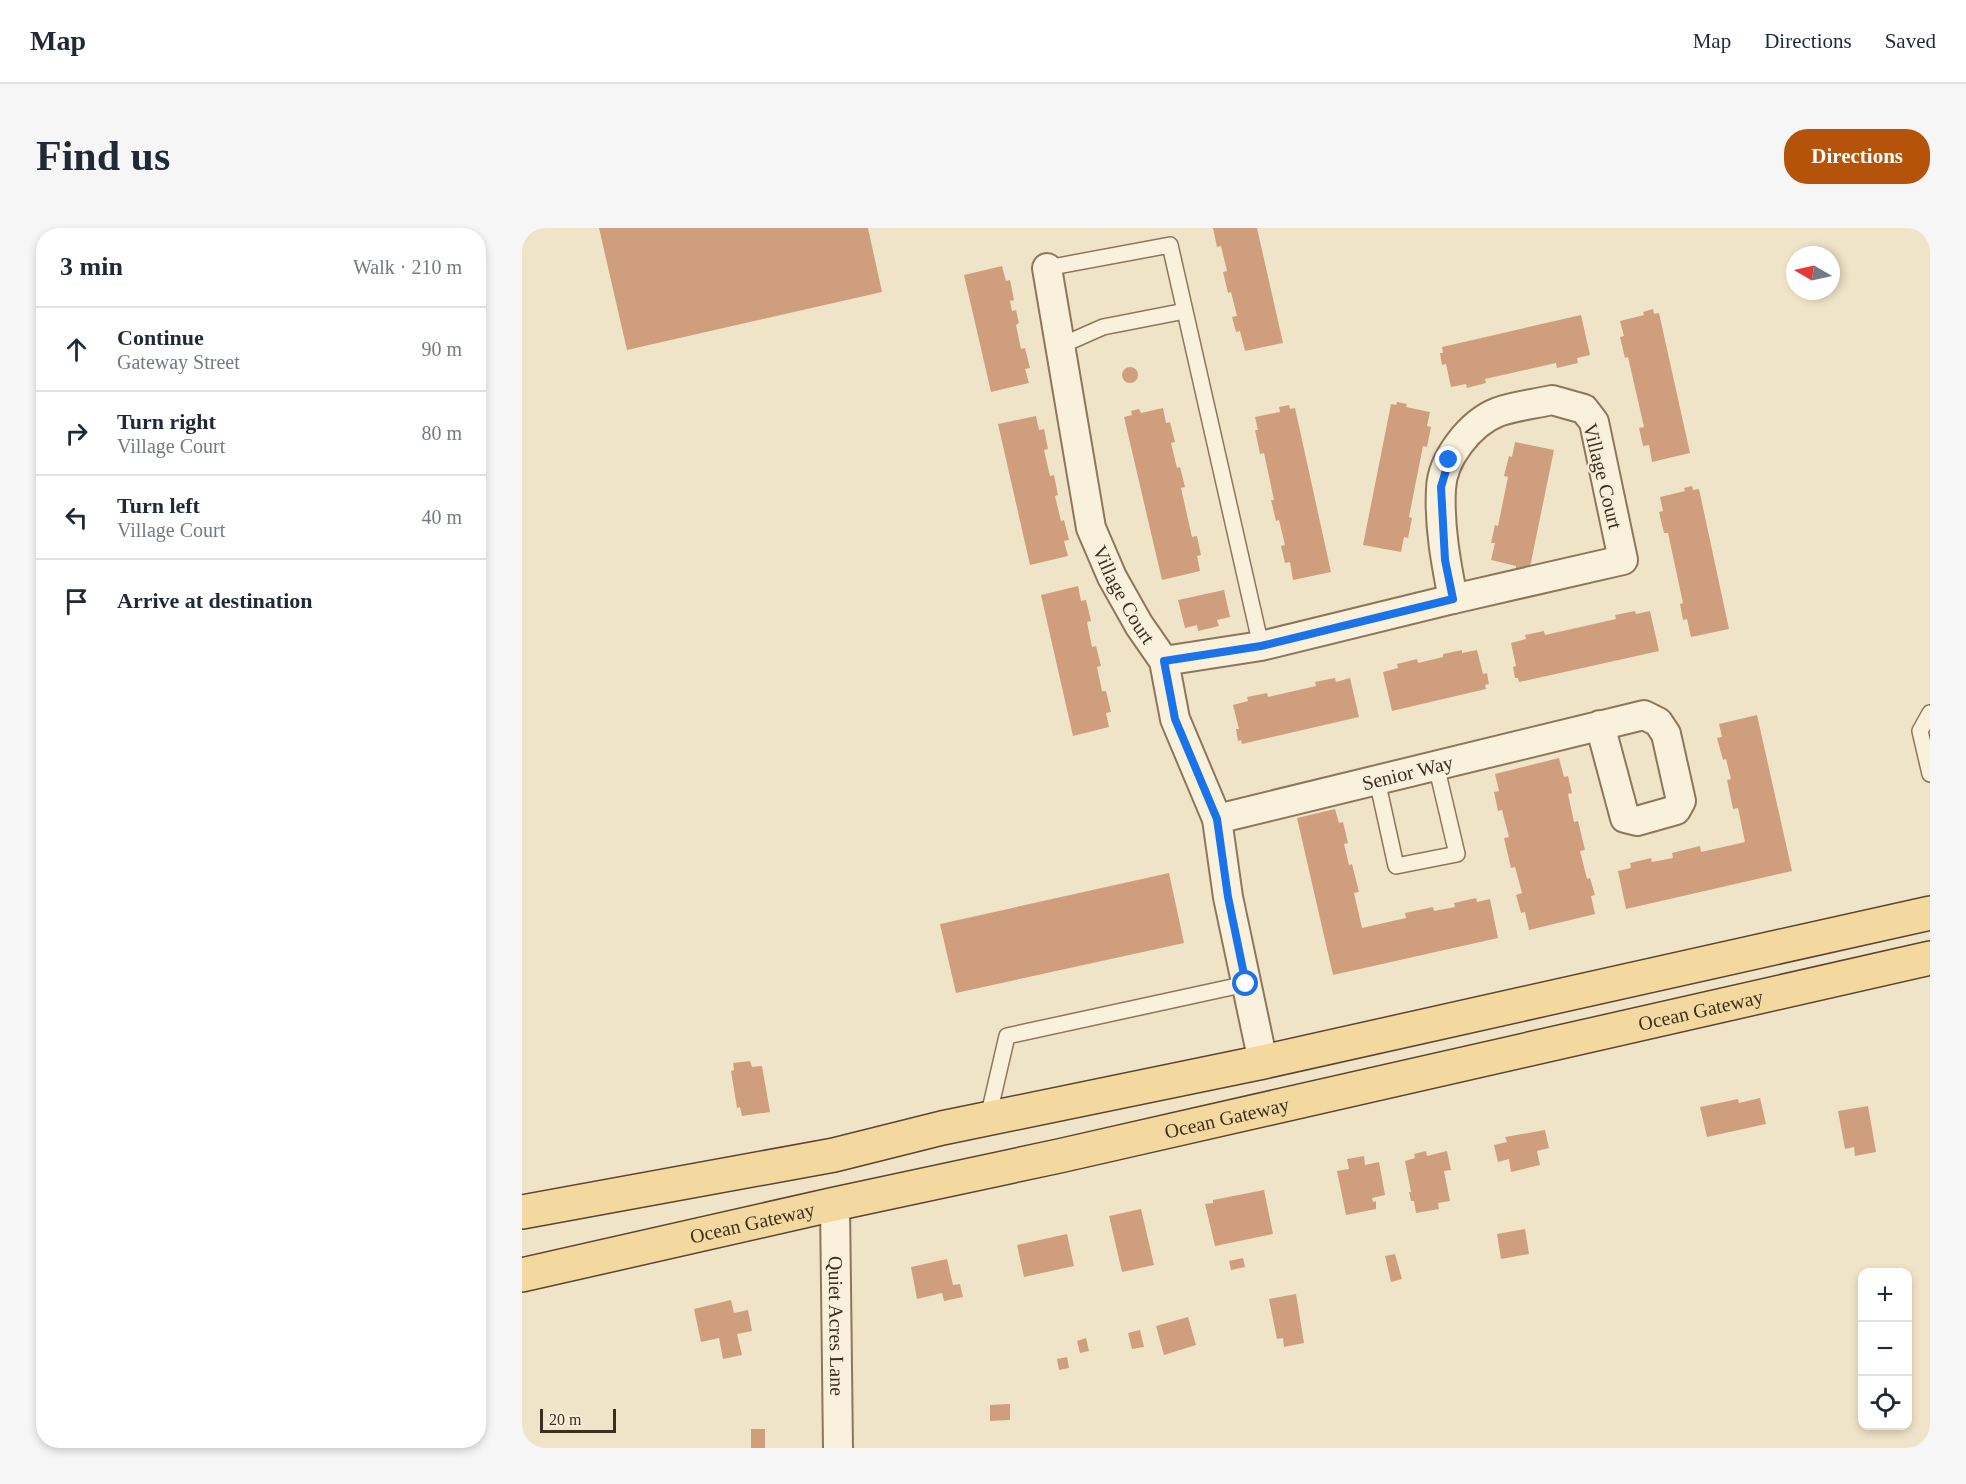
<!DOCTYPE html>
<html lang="en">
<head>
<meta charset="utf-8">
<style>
  :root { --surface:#fff; --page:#f6f6f7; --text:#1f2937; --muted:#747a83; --line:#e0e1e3; --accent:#b45309 }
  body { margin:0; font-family:"Times New Roman",serif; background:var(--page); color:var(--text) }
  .controls { position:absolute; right:18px; bottom:18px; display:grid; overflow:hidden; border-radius:12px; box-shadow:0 3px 9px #0003 }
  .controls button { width:54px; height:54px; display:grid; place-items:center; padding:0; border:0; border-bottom:2px solid var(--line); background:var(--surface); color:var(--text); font:30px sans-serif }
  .compass { position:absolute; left:1264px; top:18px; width:54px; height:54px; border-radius:50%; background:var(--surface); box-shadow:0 3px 9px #0003; rotate:279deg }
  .scale { position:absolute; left:18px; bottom:15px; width:76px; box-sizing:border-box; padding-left:6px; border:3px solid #3d2e20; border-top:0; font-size:16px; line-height:21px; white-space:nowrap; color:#3d2e20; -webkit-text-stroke:4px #f7eed8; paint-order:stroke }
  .stop { position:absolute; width:18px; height:18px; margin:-14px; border:4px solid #1a73e8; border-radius:50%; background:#fff }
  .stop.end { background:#1a73e8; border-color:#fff; box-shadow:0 2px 6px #0008 }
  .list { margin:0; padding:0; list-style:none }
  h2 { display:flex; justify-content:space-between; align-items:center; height:78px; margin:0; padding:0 24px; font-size:26px }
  h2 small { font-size:20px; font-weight:400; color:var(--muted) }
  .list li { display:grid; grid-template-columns:39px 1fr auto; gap:18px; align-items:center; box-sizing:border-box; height:84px; padding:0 24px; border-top:2px solid var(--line) }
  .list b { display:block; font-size:22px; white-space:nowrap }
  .list p { margin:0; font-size:20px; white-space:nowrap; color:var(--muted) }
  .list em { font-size:20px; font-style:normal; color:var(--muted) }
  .icon { flex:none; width:33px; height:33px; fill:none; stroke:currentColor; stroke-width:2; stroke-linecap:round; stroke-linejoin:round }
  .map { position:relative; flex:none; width:1408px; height:1220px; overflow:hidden; border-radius:24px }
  header { display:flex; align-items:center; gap:36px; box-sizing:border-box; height:84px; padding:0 30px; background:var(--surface); border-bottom:2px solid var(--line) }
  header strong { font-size:28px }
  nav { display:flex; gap:33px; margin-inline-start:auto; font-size:21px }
  .intro { display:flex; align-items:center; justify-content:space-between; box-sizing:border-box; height:144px; padding:0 36px }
  h1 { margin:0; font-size:42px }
  .button { padding:15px 27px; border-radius:24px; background:var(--accent); color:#fff; font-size:21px; font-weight:700 }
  main { display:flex; gap:36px; padding:0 36px }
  aside { flex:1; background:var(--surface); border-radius:24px; box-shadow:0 3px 9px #0003 }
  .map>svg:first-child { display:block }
  .building { fill:#cf9f7d }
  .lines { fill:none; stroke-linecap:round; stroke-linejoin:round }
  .service-casing { stroke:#8d765c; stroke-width:18 }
  .minor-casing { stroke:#8d765c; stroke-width:32 }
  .primary-casing { stroke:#5b4430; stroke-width:36 }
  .service { stroke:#faf1dc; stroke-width:15 }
  .minor { stroke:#faf1dc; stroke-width:28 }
  .primary { stroke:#f3d9a0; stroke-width:33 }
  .route { stroke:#1a73e8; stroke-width:8 }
  .labels { text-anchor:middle; stroke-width:4.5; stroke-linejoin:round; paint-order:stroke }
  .street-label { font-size:20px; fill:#3d2e20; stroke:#f7eed8 }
</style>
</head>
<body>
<header>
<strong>Map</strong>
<nav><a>Map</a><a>Directions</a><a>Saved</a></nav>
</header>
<div class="intro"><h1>Find us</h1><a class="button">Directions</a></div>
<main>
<aside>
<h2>3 min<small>Walk · 210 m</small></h2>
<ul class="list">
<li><svg class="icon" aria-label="ahead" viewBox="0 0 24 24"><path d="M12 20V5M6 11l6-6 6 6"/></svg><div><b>Continue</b><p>Gateway Street</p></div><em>90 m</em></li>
<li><svg class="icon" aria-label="right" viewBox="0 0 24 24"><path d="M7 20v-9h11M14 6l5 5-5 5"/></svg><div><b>Turn right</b><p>Village Court</p></div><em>80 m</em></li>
<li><svg class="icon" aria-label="left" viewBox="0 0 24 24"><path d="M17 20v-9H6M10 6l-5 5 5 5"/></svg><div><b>Turn left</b><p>Village Court</p></div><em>40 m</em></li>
<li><svg class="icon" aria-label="arrive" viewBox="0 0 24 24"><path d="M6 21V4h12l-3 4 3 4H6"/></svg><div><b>Arrive at destination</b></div></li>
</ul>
</aside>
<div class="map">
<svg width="1408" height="1220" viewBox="0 0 1408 1220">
  <rect width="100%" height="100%" fill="#f0e4c8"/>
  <path class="building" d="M77,0h269l14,64 -255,58z
    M691,0h44l26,115 -38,8 -5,-20 -4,1 -4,-15 5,-1 -6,-24 -3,1 -5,-21 4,-1 -6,-25 -4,1z
    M480,38l4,15 4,-1 4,20 -4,1 2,10 4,-1 3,13 -3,2 5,24 4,-1 5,20 -5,1 4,14 -38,9 -27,-117z
    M1131,81l1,5 5,-1 31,140 -38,9 -3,-17 -6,1 -4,-18 5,-1 -16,-70 -3,1 -5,-21 4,-1 -4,-15 24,-6 -1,-3z
    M1059,87l9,40 -13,3 1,5 -21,5 -1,-5 -71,16 1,4 -19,5 -1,-4 -15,3 -5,-23 -4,1 -2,-12h3l-1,-6z
    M600 147a8 8 0 1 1 16 0a8 8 0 1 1-16 0Z
    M875,174l10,2 -1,3 24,5 -3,14 4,1 -4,20 -4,-1 -14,71 3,1 -4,20 -4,-1 -3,15 -38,-7 28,-141 5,1z
    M767,177l1,4 5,-1 36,164 -38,8 -3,-18 -5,1 -4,-17 4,-1 -6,-25 -3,1 -5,-21h3l-10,-47 -4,1 -5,-24h3l-3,-13 25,-5 -1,-5z
    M641,180l3,15 4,-1 5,20 -4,1 6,25 3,-1 5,20 -4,1 11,49 5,-1 4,19 -4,1 3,15 -38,9 -38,-163 8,-2 -1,-4 8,-2 2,4z
    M514,188l3,14 5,-1 4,20 -4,1 6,26 4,-1 4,20 -3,1 6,25 3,-1 5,20 -5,1 4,15 -38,9 -32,-141z
    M993,214l39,8 -24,117h-4l-1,3 -9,-2v-2l-25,-6 4,-17h-4l4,-18 3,1 10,-49 -4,-1 5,-20 3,1z
    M1170,258l1,4 6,-1 30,140 -38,8 -4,-18 -4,1 -3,-16 3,-1 -15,-70h-4l-5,-21 4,-1 -3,-14 25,-6 -1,-3z
    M556,358l3,15 5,-1 5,21 -4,1 5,25 4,-1 5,20 -4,1 5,24h4l5,21 -5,1 3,14 -36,9 -32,-141z
    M702,362l6,27 -13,3 2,6 -21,5 -1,-6 -12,3 -7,-28z
    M1113,383l1,3 14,-3 9,40 -140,31 -1,-4h-3l-2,-11 3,-1 -5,-23 15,-4 -1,-4 19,-4 1,4 71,-16 -1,-4z
    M940,422v3l15,-3 6,24 4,-1 2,11 -4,1 1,4 -94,22 -9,-39 15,-4 -1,-4 20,-5 1,4 25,-6v-3z
    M813,450l1,4 14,-4 9,39 -117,27 -1,-4 -3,1 -2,-12h3l-6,-24 15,-4 -1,-4 20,-4 1,4 48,-11 -1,-4z
    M1235,487l35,156 -166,38 -8,-38 13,-3 -1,-5 21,-5 1,4 21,-4 -1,-5 28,-7 1,6 44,-10 -7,-34 -5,1 -6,-29 4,-1 -5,-20 -3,1 -6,-22 5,-1 -3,-13z
    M1037,530l5,19 4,-1 4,17 -4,1 6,28 4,-1 7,29 -5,1 7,28 3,-1 5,17 -4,1 4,18 -66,16 -4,-18 -4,1 -5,-18 6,-2 -7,-26 -4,1 -7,-30 5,-1 -7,-27 -4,1 -4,-19 5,-1 -4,-17z
    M813,581l4,14 4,-1 5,21 -4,1 5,21 3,-1 7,28 -5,1 8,35 44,-10 -1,-5 28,-6 1,4 21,-4 -1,-4 22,-5 1,4 13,-3 8,39 -165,37 -36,-157z
    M647,645l15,70 -228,50 -16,-69z
    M228,833l2,6 10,-1 8,46 -28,4 -2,-9 -3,1 -6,-37 3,-1 -1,-7z
    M1238,870l6,26 -59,13 -7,-30 38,-8 1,4z
    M1346,878l8,46 -21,4 -1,-9 -9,2 -7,-38z
    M1023,902l4,18 -12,3 3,14 -29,7 -2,-13 -11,3 -4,-17 13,-3 -2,-5z
    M904,923l1,5 20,-5 4,19 -7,1 6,30 -12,2 1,6 -23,4 -2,-12h-3l-2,-9h2l-6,-31 10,-3 -1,-4z
    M842,928l1,9 14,-3 6,33 -13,3 1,4 3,-1v8l-30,6 -9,-44 12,-2 -2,-10z
    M742,962l9,44 -58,12 -10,-42 8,-1v-3z
    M619,981l13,56 -32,7 -13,-56z
    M1003,1001l4,25 -28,5 -4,-25z
    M545,1006l7,32 -50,11 -7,-32z
    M873,1026l7,25 -11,3 -6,-26z
    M721,1030l2,9 -14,3 -2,-9z
    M425,1031l6,26 7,-1 3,13 -19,4 -2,-8 -25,6 -6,-32z
    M774,1066l8,49 -20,4 -1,-9 -6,1 -8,-40z
    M209,1072l3,13 14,-3 4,21 -15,3 5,21 -19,4 -4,-21 -18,4 -7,-33z
    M666,1089l8,28 -32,10 -8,-29z
    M618,1102l4,17 -12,2 -4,-16z
    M564,1110l3,13 -9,2 -3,-12z
    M545,1129l2,11 -10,2 -2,-11z
    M488,1176v16l-20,1v-16z
    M229,1201h14v19h-14z"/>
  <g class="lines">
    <g class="service-casing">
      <path id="service" d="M525,40l123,-23 91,401
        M538,118l43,-19 82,-16
        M1408,485l-10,18 10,43
        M855,552l19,86 61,-12 -21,-89
        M466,890l19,-82 239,-52"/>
    </g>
    <g class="minor-casing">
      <g id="minor">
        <path id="s1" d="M525,40l44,260 21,49 27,48 25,36 11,58 42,100 11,78 35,165"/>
        <path d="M1030,172l32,9 10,13 29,138 -170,39c-7,-36 -14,-73 -12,-110 1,-30 29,-66 57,-77 17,-6 37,-8 54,-12z"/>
        <path d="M642,433l97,-15 192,-47"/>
        <path id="s2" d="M695,591l427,-104 14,7 8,12 15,67 -5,9 -39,11 -12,-3 -25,-93"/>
        <path id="s3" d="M313,976l3,244"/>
      </g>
    </g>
    <g class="primary-casing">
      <g id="primary">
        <path d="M0,984l312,-57 108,-27 321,-66 667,-149"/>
        <path id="s4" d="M0,1047l313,-71 224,-48 871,-198"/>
      </g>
    </g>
    <use href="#service" class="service"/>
    <use href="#minor" class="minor"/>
    <use href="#primary" class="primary"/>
  </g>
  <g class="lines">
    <path class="route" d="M724,756l-18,-87 -11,-78 -42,-100 -11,-58 97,-15 192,-47 -8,-39 -4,-73 8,-27"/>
  </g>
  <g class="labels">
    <g class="street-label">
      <text transform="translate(1081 248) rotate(76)" y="7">Village Court</text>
      <text dy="7" stroke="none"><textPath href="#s1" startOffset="338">Village Court</textPath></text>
      <text dy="7" stroke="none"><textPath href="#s2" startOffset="196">Senior Way</textPath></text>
      <text dy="7" stroke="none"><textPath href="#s4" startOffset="1208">Ocean Gateway</textPath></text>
      <text dy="7" stroke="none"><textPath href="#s4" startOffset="722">Ocean Gateway</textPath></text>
      <text dy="7" stroke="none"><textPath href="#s4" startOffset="236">Ocean Gateway</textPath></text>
      <text dy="7" stroke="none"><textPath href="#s3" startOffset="122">Quiet Acres Lane</textPath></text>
    </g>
  </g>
</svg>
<div class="controls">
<button>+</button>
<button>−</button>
<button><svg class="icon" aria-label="locate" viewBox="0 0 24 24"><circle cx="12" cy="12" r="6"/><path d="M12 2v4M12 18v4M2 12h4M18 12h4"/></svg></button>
</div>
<svg class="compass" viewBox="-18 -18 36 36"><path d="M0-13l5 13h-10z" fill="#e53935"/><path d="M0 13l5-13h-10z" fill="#747a83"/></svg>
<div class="scale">20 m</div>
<div class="stop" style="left:724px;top:756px"></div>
<div class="stop end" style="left:927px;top:232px"></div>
</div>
</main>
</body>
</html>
